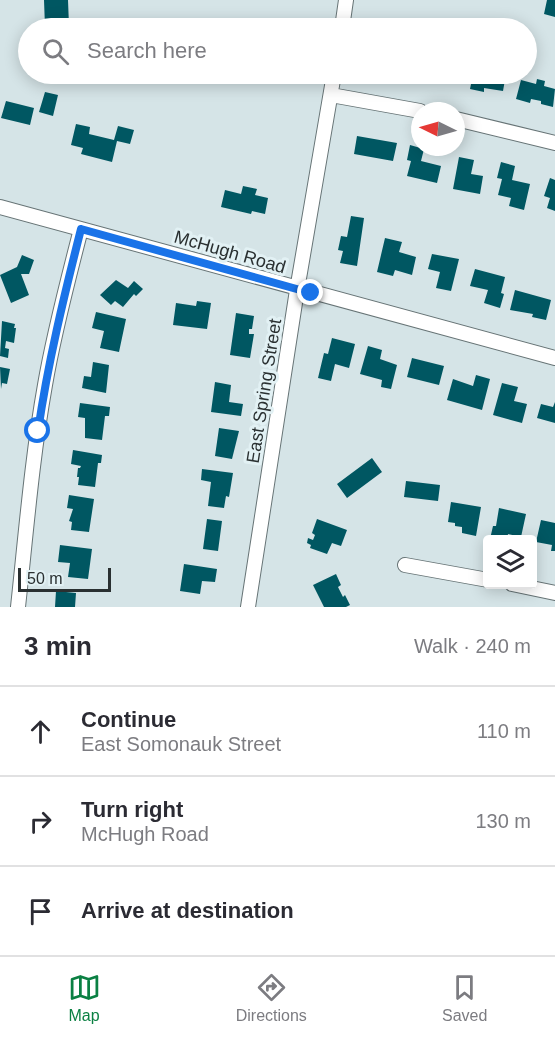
<!DOCTYPE html>
<html lang="en">
<head>
<meta charset="utf-8">
<style>
  :root { --surface:#fff; --page:#f7f7f7; --text:#2b2b33; --muted:#7c7c81; --line:#e1e1e2; --accent:#0b8043 }
  body { margin:0; font-family:Arial,sans-serif; background:var(--page); color:var(--text) }
  .controls { position:absolute; right:18px; bottom:18px; display:grid; overflow:hidden; border-radius:6px; box-shadow:0 3px 15px #0003 }
  .controls button { width:54px; height:54px; display:grid; place-items:center; padding:0; border:0; border-bottom:2px solid var(--line); background:var(--surface); color:var(--text); font:30px sans-serif }
  .compass { position:absolute; left:411px; top:102px; width:54px; height:54px; border-radius:50%; background:var(--surface); box-shadow:0 3px 15px #0003; rotate:275deg }
  .scale { position:absolute; left:18px; bottom:15px; width:93px; box-sizing:border-box; padding-left:6px; border:3px solid #2a3031; border-top:0; font-size:16px; line-height:21px; white-space:nowrap; color:#2a3031; -webkit-text-stroke:4px #e2f1f4; paint-order:stroke }
  .stop { position:absolute; width:18px; height:18px; margin:-14px; border:4px solid #1a73e8; border-radius:50%; background:#fff }
  .stop.end { background:#1a73e8; border-color:#fff; box-shadow:0 2px 6px #0008 }
  .list { margin:0; padding:0; list-style:none }
  h2 { display:flex; justify-content:space-between; align-items:center; height:78px; margin:0; padding:0 24px; font-size:26px }
  h2 small { font-size:20px; font-weight:400; color:var(--muted) }
  .list li { display:grid; grid-template-columns:39px 1fr auto; gap:18px; align-items:center; box-sizing:border-box; height:90px; padding:0 24px; border-top:2px solid var(--line) }
  .list b { display:block; font-size:22px; white-space:nowrap }
  .list p { margin:0; font-size:20px; white-space:nowrap; color:var(--muted) }
  .list em { font-size:20px; font-style:normal; color:var(--muted) }
  .icon { flex:none; width:33px; height:33px; fill:none; stroke:currentColor; stroke-width:2; stroke-linecap:round; stroke-linejoin:round }
  .map { position:relative; flex:none; width:555px; height:607px; overflow:hidden }
  .search { position:absolute; background:var(--surface); box-shadow:0 3px 15px #0003; left:18px; right:18px; top:18px; height:66px; display:flex; align-items:center; gap:15px; box-sizing:border-box; padding:0 21px; border-radius:33px; color:var(--muted); font-size:22px }
  .sheet { height:348px; background:var(--surface) }
  nav { display:flex; justify-content:space-around; align-items:center; box-sizing:border-box; height:84px; border-top:2px solid var(--line); background:var(--surface); font-size:16px; color:var(--muted) }
  nav a { display:grid; justify-items:center; gap:3px }
  nav .on { color:var(--accent) }
  .map>svg:first-child { display:block }
  .building { fill:#005762 }
  .lines { fill:none; stroke-linecap:round; stroke-linejoin:round }
  .street-casing { stroke:#677476; stroke-width:16 }
  .street { stroke:#fff; stroke-width:14 }
  .route { stroke:#1a73e8; stroke-width:8 }
  .labels { text-anchor:middle; stroke-width:6; stroke-linejoin:round; paint-order:stroke }
  .street-label { font-size:18px; fill:#2a3031; stroke:#e2f1f4 }
</style>
</head>
<body>
<div class="map">
<svg width="555" height="607" viewBox="0 0 555 607">
  <rect width="100%" height="100%" fill="#d5e4e7"/>
  <path class="building" d="M44,0h24l1,26 -24,1z
    M547,0h8v17l-11,-3z
    M473,74h33l-3,17 -19,-3v4l-14,-3z
    M537,79l8,2 -1,5 11,3 -2,18 -12,-3v-3l-10,-2 -1,4 -14,-4 5,-19 15,4z
    M45,92l13,3 -5,21 -14,-4z
    M6,101l28,7 -4,17 -29,-7z
    M76,124l14,3 -1,7 25,6 4,-14 16,4 -4,14 -13,-3 -5,21 -31,-8 2,-6 -12,-3z
    M357,136l40,7 -4,18 -39,-7z
    M410,145l14,4 -3,12 20,5 -4,17 -30,-7 4,-15 -4,-1z
    M459,157l15,3 -3,14 12,2 -3,18 -27,-5z
    M501,162l14,4 -3,14 18,4 -6,26 -15,-4 2,-8 -13,-3 4,-16 -5,-1z
    M550,178l5,2v31l-8,-3 3,-10 -6,-2z
    M243,186l14,3 -2,6 13,3 -3,16 -13,-3 -1,3 -30,-7 4,-17 16,4z
    M351,216l13,2 -7,48 -17,-3 3,-12 -5,-1 3,-14 6,1z
    M385,238l17,4 -3,10 17,5 -4,18 -17,-5 -2,6 -16,-4z
    M432,254l27,5 -8,32 -15,-3 4,-16 -12,-3z
    M22,255l12,5 -5,14h-8l8,21 -18,8 -11,-28 17,-8z
    M475,269l30,8 -4,16 3,1 -4,14 -16,-5 4,-13 -18,-4z
    M116,280l12,8 6,-7 9,8 -7,7 -2,-2 -11,13 -8,-6 -4,4 -11,-10z
    M515,290l36,10 -5,20 -14,-3 1,-3 -23,-4z
    M197,301l14,2 -4,26 -34,-4 3,-22 20,3z
    M96,312l30,7 -7,33 -19,-4 4,-17 -12,-3z
    M236,313l18,3 -2,13h-3v5h5l-4,24 -20,-3z
    M2,321l13,3 -1,4h2l-2,15 -8,-2 -1,7 4,1 -1,9 -8,-2z
    M332,338l23,6 -6,24 -14,-4 -4,17 -13,-3 6,-25 4,1z
    M368,346l14,4 -2,9 17,6 -6,24 -10,-2 1,-7 -22,-6z
    M412,358l32,8 -5,19 -32,-8z
    M93,362l16,3 -3,28 -24,-5 2,-12 7,1z
    M0,367l10,2 -3,15 -5,-1 -1,6z
    M476,375l14,4 -8,31 -35,-10 6,-21 20,7z
    M215,382l16,3 -2,17 14,2 -2,12 -30,-4z
    M502,383l16,4 -4,14 13,3 -5,19 -29,-8z
    M555,402v21l-18,-5 4,-14 12,3z
    M80,403l30,4 -1,9h-4l-3,24 -17,-2v-20l-7,-1z
    M219,428l20,3 -7,28 -17,-3z
    M73,450l29,5 -1,8h-3l-3,24 -17,-2 1,-8h-2l1,-9h2l1,-2 -10,-2z
    M372,458l10,14 -35,26 -10,-14z
    M202,469l31,4 -4,24 -3,-1 -2,12 -16,-2 3,-24 -10,-2z
    M406,481l34,4 -2,16 -34,-4z
    M69,495l25,4 -5,33 -18,-2 1,-8 -3,-1 4,-12 -6,-1z
    M451,502l30,5 -5,29 -14,-3v-6l-7,-1v-3l-7,-1z
    M499,508l27,6 -5,23 -13,-3 -1,6 -17,-1 3,-13h3z
    M207,519l15,2 -4,30 -15,-2z
    M317,519l30,11 -6,16 -9,-3 -5,11 -17,-6 1,-3 -4,-2 1,-5 5,2 2,-5 -3,-2z
    M541,520l14,3v28h-4l1,-6 -16,-3z
    M60,545l32,4 -4,30 -20,-2 2,-14 -12,-1z
    M184,564l33,5 -2,13 -13,-1 -2,13 -20,-3z
    M336,574l5,11 -3,2 5,10 2,-2 5,10 -4,2h-22l-11,-22z
    M56,591l20,2 -1,14h-20z"/>
  <g class="lines">
    <g class="street-casing">
      <path id="street" d="M342,28l4,-28
        M331,95l89,16
        M456,119l99,24
        M0,207l555,151
        M405,565l83,15
        M512,584l43,9
        M18,607c8,-74 14,-149 27,-222 9,-53 23,-105 36,-156
        M248,607l49,-317 37,-216"/>
    </g>
    <use href="#street" class="street"/>
  </g>
  <g class="lines">
    <path class="route" d="M38,431c10,-69 26,-135 43,-202l230,64"/>
  </g>
  <g class="labels">
    <g class="street-label">
      <text transform="translate(230 252) rotate(16)" y="6">McHugh Road</text>
      <text transform="translate(264 391) rotate(-81)" y="6">East Spring Street</text>
    </g>
  </g>
</svg>
<div class="controls">
<button><svg class="icon" aria-label="layers" viewBox="0 0 24 24"><path d="M12 4l9 5-9 5-9-5zM3 14l9 5 9-5"/></svg></button>
</div>
<svg class="compass" viewBox="-18 -18 36 36"><path d="M0-13l5 13h-10z" fill="#e53935"/><path d="M0 13l5-13h-10z" fill="#7c7c81"/></svg>
<div class="scale">50 m</div>
<div class="stop" style="left:38px;top:431px"></div>
<div class="stop end" style="left:311px;top:293px"></div>
<div class="search"><svg class="icon" aria-label="search" viewBox="0 0 24 24"><circle cx="10" cy="10" r="6"/><path d="M15 15l6 6"/></svg>Search here</div>
</div>
<section class="sheet">
<h2>3 min<small>Walk · 240 m</small></h2>
<ul class="list">
<li><svg class="icon" aria-label="ahead" viewBox="0 0 24 24"><path d="M12 20V5M6 11l6-6 6 6"/></svg><div><b>Continue</b><p>East Somonauk Street</p></div><em>110 m</em></li>
<li><svg class="icon" aria-label="right" viewBox="0 0 24 24"><path d="M7 20v-9h11M14 6l5 5-5 5"/></svg><div><b>Turn right</b><p>McHugh Road</p></div><em>130 m</em></li>
<li><svg class="icon" aria-label="arrive" viewBox="0 0 24 24"><path d="M6 21V4h12l-3 4 3 4H6"/></svg><div><b>Arrive at destination</b></div></li>
</ul>
</section>
<nav>
<a class="on"><svg class="icon" aria-label="map" viewBox="0 0 24 24"><path d="M3 6l6-2 6 2 6-2v14l-6 2-6-2-6 2zM9 4v14M15 6v14"/></svg>Map</a>
<a><svg class="icon" aria-label="directions" viewBox="0 0 24 24"><path d="M12 3l9 9-9 9-9-9zM9 14v-3h6M13 9l2 2-2 2"/></svg>Directions</a>
<a><svg class="icon" aria-label="saved" viewBox="0 0 24 24"><path d="M7 4h10v16l-5-4-5 4z"/></svg>Saved</a>
</nav>
</body>
</html>
